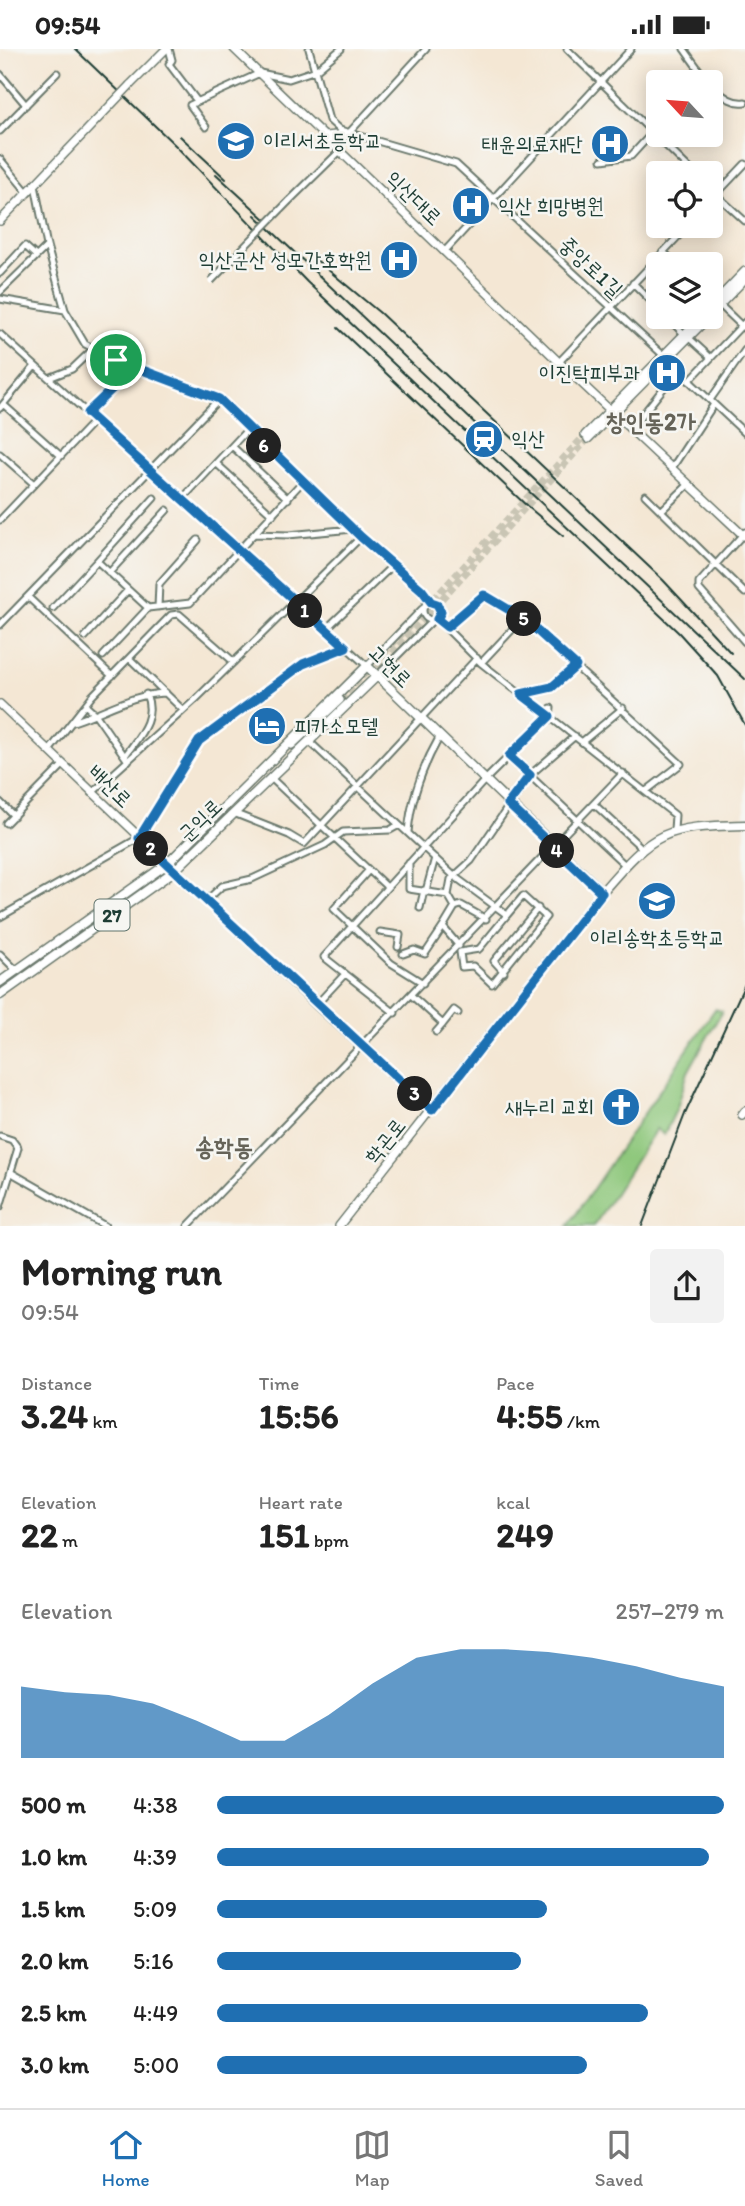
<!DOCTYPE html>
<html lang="en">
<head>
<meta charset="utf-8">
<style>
	body { margin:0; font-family:Itim,"Poor Story",sans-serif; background:#f2f2f2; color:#222; height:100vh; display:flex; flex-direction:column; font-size:26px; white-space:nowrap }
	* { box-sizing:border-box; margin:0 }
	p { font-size:23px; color:#767676 }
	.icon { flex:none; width:38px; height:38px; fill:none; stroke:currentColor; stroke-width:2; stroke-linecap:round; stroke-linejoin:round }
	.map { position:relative; height:1177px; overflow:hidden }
	.drawer { display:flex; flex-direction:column; background:#fff; flex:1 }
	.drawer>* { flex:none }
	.needle { width:46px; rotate:296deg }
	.controls { position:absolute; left:646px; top:21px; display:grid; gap:14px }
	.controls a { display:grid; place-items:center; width:77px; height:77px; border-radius:7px; background:#fff; box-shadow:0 4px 18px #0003; font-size:35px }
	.pin { position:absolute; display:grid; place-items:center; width:60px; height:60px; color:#fff; margin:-30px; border:4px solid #fff; border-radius:50%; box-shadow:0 2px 7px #0007 }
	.km { position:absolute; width:35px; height:35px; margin:-18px; border-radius:50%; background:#222; color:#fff; font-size:19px; line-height:35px; text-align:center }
	.round { display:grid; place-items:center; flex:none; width:74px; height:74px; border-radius:7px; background:#f2f2f2 }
	.overview { display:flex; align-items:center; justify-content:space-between; height:119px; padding:0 21px }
	h1 { font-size:38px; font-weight:700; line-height:52px }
	.stats { display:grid; grid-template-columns:repeat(3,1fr); gap:10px; height:119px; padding:7px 21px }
	.stats div { display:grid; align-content:center }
	.stats b { font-size:35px; font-weight:700 }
	.stats small { font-size:19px; font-weight:400 }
	.stats p { font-size:19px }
	.chart { height:196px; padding:14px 21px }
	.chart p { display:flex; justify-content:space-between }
	.chart svg { width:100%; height:126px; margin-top:7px; fill:#1f6fb2; opacity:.7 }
	ul { padding:0 21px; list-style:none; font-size:23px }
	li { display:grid; grid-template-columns:112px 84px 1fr; align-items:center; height:52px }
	li i { height:18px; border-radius:9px; background:#1f6fb2 }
	.status { display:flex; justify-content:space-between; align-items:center; height:49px; padding:0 35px; background:#fff; direction:ltr }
	.status svg { height:19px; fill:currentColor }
	.tabs { display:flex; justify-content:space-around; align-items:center; height:98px; border-top:2px solid #e0e0e0; background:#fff; font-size:19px; color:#767676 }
	.tabs a { display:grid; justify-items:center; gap:4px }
	.tabs .current { color:#1f6fb2 }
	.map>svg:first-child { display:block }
	.green { fill:#8ec77b; stroke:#568258; stroke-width:2 }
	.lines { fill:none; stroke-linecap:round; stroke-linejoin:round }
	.secondary-tunnel { stroke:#c9c5b4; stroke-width:7; stroke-dasharray:7 3.5; stroke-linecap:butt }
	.street-casing { stroke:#6a786c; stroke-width:9 }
	.secondary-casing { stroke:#6a786c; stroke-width:10 }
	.primary-casing { stroke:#6a786c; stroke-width:11 }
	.street { stroke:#fff; stroke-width:5 }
	.secondary { stroke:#fff; stroke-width:7 }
	.primary { stroke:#fff; stroke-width:8 }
	.rail { stroke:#1f3d34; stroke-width:2 }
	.street-bridge-casing { stroke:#6a786c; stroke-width:9; stroke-linecap:butt }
	.secondary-bridge-casing { stroke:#6a786c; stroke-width:10; stroke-linecap:butt }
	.street-bridge { stroke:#fff; stroke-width:5 }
	.secondary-bridge { stroke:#fff; stroke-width:7 }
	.route-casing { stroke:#fff; stroke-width:14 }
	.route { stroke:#1f6fb2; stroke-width:9 }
	.labels { text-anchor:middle; stroke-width:5; stroke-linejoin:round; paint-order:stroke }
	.shield { fill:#f6f6f2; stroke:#60746d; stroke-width:2 }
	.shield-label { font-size:19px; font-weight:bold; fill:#1f3d34 }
	.poi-label { font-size:21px; fill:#1f3d34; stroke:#f6f6f2; text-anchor:start }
	.street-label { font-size:21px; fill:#1f3d34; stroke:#f6f6f2 }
	.quarter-label { font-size:24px; font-weight:bold; fill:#656358; stroke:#f6f6f2 }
</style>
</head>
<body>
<div class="status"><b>09:54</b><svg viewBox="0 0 49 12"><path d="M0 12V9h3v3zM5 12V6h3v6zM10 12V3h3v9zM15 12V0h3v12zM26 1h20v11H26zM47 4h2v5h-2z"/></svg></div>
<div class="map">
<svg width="745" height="1177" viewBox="0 0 745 1177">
	<rect width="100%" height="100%" fill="#f6f6f2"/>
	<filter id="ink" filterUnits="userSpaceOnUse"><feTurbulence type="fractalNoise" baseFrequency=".0143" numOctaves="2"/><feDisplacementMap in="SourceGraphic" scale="14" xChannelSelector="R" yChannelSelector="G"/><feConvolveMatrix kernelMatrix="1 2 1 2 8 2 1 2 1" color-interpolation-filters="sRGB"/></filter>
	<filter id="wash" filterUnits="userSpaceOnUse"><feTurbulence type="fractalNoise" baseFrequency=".00686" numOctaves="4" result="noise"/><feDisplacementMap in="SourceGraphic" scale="28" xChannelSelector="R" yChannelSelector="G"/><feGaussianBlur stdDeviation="1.57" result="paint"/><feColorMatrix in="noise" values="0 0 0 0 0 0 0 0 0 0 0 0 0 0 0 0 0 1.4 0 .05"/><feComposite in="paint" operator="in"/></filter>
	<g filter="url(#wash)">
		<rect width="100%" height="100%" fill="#f4e7d4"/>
		<path class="green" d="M 715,960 L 722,962 L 688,1023 L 677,1059 L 664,1086 L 656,1080 L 594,1177 L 568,1177 Z"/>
	</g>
	<g filter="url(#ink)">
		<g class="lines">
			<path class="secondary-tunnel" d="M 419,566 L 585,386
				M 371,627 L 588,390
				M 340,651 L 411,575"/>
			<defs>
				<path id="street" d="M 169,0 L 172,11 L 169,15 L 197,52
					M 309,0 L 329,71 L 340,81 L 456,115 L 664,307
					M 567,0 L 694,124
					M 684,0 C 697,17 720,57 745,53
					M 0,25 L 26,56
					M 206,78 L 190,56 L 260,24 L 289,30 L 316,21 L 341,0
					M 0,82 L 57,24
					M 336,98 L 426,0
					M 0,110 L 28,144
					M 602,111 L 631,107 L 652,84
					M 35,136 L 47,197 L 65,261 L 85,295 L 116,311 L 219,350 L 361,488 L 422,541 L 431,553
					M 710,140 L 745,172
					M 289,152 L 340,102
					M 710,152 L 745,115
					M 444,203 L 631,0
					M 663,203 L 677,215
					M 0,224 L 25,197 L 36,207
					M 633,234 L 658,259
					M 0,243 L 47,197
					M 0,250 L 65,261
					M 720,256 L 745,280
					M 667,268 L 684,285
					M 0,285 L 367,617 L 422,560
					M 688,288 L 711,309
					M 667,311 L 745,384
					M 559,313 L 688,177
					M 49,329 L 72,320 L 93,300
					M 689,332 L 745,273
					M 710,351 L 745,301
					M 4,356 L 61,407
					M 0,359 L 35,317
					M 87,364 L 114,338 L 110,331 L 116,311
					M 631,380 L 678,321
					M 232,397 L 288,450
					M 0,405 L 34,435
					M 217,415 L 273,466
					M 672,419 L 714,355
					M 645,446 L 745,544
					M 183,449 L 247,381
					M 661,462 L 689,435
					M 0,471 L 95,371
					M 745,483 L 699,534 L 699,540 L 745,593
					M 254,485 L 288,486 L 353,480
					M 97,512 L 154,449
					M 109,524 L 167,461
					M 28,548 L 112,627
					M423 562a9 9 0 1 1 18 0a9 9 0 1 1-18 0Z
					M 158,558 L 159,535 L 198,491
					M 53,559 L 97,512 L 148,559
					M 437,570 L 481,614 L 675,766 L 674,781
					M 0,576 L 219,350
					M 447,577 L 484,546 L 523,569 L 681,715 L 646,742
					M 326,580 L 393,516
					M 85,588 L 128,541
					M 103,607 L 148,559 L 190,554 L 303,432
					M 129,609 L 183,661
					M 481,614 L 523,569
					M 377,627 L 433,571
					M 521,645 L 552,638 L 576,617
					M 85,656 L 96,666 L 128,712
					M 73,673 C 105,663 131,645 166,644
					M 583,692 L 623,659
					M 310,693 L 454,827 L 507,866 L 479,900 L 460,903 L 462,918 L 473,917 L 492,935 L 546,868 L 523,847 L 507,866
					M 49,702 L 92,647 L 171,566 L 179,565 L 234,613
					M 125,707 C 138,688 157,670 146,645
					M 509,707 L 625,816
					M 272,730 L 387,838
					M 92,744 L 195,651 L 361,488
					M 0,753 L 14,767
					M 595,756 L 643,800
					M 236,765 L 289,786 L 304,795 L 477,609
					M 6,774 L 63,716
					M 408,783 C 411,749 422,719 439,689
					M 409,814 L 409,840 L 448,846
					M 369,821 L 334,860 L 391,914 L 423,934
					M 426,842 L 435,809
					M 448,846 L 451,830 L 471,812 L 530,726 L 575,687
					M 448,846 L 455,858 L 443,878 L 459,897
					M 206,852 L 222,837 L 252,830 L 325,796 L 343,783 L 390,781 L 399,776
					M 455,858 L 461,856 L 486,870
					M 420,859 L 424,841
					M 0,868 L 139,789 L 199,692 L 303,615 L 346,599
					M 380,883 L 400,886 L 398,898
					M 0,905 L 17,922
					M 403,905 L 414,901 L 425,905 L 443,878
					M 504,923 L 494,912 L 538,859
					M 412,947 L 443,975 L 436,983
					M 316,956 L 344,926
					M 395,964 L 324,908 L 484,732 L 550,667 L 551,659
					M 443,975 L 454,961 L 458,964
					M 0,1087 L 12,1091 L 18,1099 L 0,1158
					M 12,1124 L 105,1177
					M 188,1177 L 623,724"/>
				<path id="secondary" d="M 234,0 L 561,315 L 745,488
					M 130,36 L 166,0
					M 325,87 L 347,85
					M 0,172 L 68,101
					M 710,258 L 745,222
					M 710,266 L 745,230
					M 585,386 L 701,268
					M 588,390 L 709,268
					M 0,655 L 316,956 L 432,1061
					M 292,696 L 340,651
					M 742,1066 L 745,1062
					M 339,1177 L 602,843"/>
				<path id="primary" d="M 0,933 L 167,815 L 367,617 L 602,843 C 655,781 664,778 745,776
					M 0,946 L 174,822 L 377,627"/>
			</defs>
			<use href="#street" class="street-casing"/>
			<use href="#secondary" class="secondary-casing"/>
			<use href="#primary" class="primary-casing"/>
			<use href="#street" class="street"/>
			<use href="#secondary" class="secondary"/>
			<use href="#primary" class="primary"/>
			<path class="rail" d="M 75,0 L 176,97 L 307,233 L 679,584 L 718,627 L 745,676
				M 180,87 L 226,130
				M 216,125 L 265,170
				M 255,166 L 745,630
				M 309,205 L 380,264 L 663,531 L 731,604
				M 338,279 L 527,457 L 563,487
				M 642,1177 L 685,1065 L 745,935"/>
			<defs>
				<path id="street-bridge" d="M 211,232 L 289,152"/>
				<path id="secondary-bridge" d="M 68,101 L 130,36"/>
			</defs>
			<use href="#street-bridge" class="street-bridge-casing"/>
			<use href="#secondary-bridge" class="secondary-bridge-casing"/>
			<use href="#street-bridge" class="street-bridge"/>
			<use href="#secondary-bridge" class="secondary-bridge"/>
		</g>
	</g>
	<g class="lines" filter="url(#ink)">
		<defs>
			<path id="route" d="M 116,311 L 219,350 L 361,488 L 422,541 L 431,553 L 437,555 L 441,563 L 437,570 L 447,578 L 484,546 L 523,569 L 576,617 L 552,638 L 521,645 L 550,667 L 509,707 L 530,726 L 508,755 L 602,844 L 432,1061 L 139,789 L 199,692 L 303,615 L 346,598 L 87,364 L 114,338 L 110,331 Z"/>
		</defs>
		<use href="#route" class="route-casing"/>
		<use href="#route" class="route"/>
	</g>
	<defs>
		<symbol id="school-disc" viewBox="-11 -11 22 22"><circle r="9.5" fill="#1f6fb2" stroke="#f6f6f2"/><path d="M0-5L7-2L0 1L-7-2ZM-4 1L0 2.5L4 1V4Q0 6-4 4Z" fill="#fff"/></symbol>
		<symbol id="hospital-disc" viewBox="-11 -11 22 22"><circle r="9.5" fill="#1f6fb2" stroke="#f6f6f2"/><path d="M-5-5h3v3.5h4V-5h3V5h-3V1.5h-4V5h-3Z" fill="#fff"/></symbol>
		<symbol id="station-disc" viewBox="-11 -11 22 22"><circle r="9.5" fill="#1f6fb2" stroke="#f6f6f2"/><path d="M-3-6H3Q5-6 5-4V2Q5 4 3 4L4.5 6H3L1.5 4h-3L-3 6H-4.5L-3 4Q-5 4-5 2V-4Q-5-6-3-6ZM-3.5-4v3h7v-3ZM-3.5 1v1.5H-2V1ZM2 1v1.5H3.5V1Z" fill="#fff"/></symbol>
		<symbol id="hotel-disc" viewBox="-11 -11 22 22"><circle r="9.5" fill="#1f6fb2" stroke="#f6f6f2"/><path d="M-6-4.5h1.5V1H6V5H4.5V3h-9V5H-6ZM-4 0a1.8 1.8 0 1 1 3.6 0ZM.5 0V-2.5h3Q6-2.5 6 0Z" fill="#fff"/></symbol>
		<symbol id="church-disc" viewBox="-11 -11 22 22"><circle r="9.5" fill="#1f6fb2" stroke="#f6f6f2"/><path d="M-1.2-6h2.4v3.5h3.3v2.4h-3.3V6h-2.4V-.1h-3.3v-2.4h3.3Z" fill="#fff"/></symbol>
	</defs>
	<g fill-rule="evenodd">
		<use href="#school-disc" x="214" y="70" width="44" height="44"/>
		<use href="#hospital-disc" x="588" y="73" width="44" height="44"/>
		<use href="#hospital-disc" x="449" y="135" width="44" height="44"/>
		<use href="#hospital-disc" x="377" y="189" width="44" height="44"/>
		<use href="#hospital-disc" x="645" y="302" width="44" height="44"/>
		<use href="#station-disc" x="462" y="368" width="44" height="44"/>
		<use href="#hotel-disc" x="245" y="655" width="44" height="44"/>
		<use href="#school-disc" x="635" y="830" width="44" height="44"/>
		<use href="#church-disc" x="599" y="1036" width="44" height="44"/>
	</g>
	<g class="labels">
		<rect class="shield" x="94.5" y="850.5" width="35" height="31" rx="5"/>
		<g class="shield-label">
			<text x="112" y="873">27</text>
		</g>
		<g class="poi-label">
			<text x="263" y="99">이리서초등학교</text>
			<text x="583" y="102" text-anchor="end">태윤의료재단</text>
			<text x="498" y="164">익산 희망병원</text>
			<text x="372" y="218" text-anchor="end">익산군산 성모간호학원</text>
			<text x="640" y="331" text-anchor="end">이진탁피부과</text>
			<text x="511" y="397">익산</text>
			<text x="294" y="684">피카소모텔</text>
			<text x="657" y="896" text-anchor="middle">이리송학초등학교</text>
			<text x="594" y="1065" text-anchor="end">새누리 교회</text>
		</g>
		<g class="street-label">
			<text transform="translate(414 149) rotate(44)" y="7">익산대로</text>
			<text transform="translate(591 218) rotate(43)" y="7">중앙로1길</text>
			<text transform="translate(390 617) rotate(44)" y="7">고현로</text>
			<text transform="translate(110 737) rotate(44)" y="7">배산로</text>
			<text transform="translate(200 771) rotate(-44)" y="7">군익로</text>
			<text transform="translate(385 1092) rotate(-51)" y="7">학곤로</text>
		</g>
		<g class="quarter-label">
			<text x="651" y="381">창인동2가</text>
			<text x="224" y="1106">송학동</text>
		</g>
	</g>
</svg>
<div class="controls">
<a><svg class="needle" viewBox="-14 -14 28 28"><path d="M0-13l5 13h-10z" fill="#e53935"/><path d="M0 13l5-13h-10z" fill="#767676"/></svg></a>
<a><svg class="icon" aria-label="locate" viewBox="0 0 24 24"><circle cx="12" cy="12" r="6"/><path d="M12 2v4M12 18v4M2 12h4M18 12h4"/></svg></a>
<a><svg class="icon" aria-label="layers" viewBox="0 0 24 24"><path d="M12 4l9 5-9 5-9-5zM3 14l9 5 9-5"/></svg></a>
</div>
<div class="pin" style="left:116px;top:311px;background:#1e9e55"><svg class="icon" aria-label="arrive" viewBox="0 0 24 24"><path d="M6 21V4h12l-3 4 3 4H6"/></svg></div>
<b class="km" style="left:305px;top:562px">1</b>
<b class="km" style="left:151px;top:800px">2</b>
<b class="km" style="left:415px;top:1045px">3</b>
<b class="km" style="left:557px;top:802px">4</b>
<b class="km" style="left:524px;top:570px">5</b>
<b class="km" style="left:264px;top:397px">6</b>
</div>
<section class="drawer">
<div class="overview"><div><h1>Morning run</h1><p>09:54</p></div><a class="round"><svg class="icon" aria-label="share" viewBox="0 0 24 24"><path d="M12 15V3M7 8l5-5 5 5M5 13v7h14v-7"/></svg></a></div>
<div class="stats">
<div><p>Distance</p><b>3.24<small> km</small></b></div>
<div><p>Time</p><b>15:56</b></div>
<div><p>Pace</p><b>4:55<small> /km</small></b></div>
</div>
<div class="stats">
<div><p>Elevation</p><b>22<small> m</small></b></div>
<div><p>Heart rate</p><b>151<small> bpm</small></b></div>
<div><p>kcal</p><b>249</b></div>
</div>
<div class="chart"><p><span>Elevation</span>257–279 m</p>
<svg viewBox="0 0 160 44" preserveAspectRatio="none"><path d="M0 44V19L10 21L20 22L30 25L40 31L50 38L60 38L70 29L80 18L90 9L100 6L110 6L120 7L130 9L140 12L150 16L160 19V44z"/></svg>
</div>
<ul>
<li><b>500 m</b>4:38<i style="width:100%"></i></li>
<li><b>1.0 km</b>4:39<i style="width:97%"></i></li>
<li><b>1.5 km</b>5:09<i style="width:65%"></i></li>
<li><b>2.0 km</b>5:16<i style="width:60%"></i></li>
<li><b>2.5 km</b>4:49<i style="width:85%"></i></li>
<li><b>3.0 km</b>5:00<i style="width:73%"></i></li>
</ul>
</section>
<nav class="tabs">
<a class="current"><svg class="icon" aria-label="home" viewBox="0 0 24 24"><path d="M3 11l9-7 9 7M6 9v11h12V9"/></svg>Home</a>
<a><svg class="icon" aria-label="map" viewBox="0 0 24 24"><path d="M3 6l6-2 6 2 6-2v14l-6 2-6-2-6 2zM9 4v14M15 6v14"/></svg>Map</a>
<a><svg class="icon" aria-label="saved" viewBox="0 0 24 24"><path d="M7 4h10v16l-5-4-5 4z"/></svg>Saved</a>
</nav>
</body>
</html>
